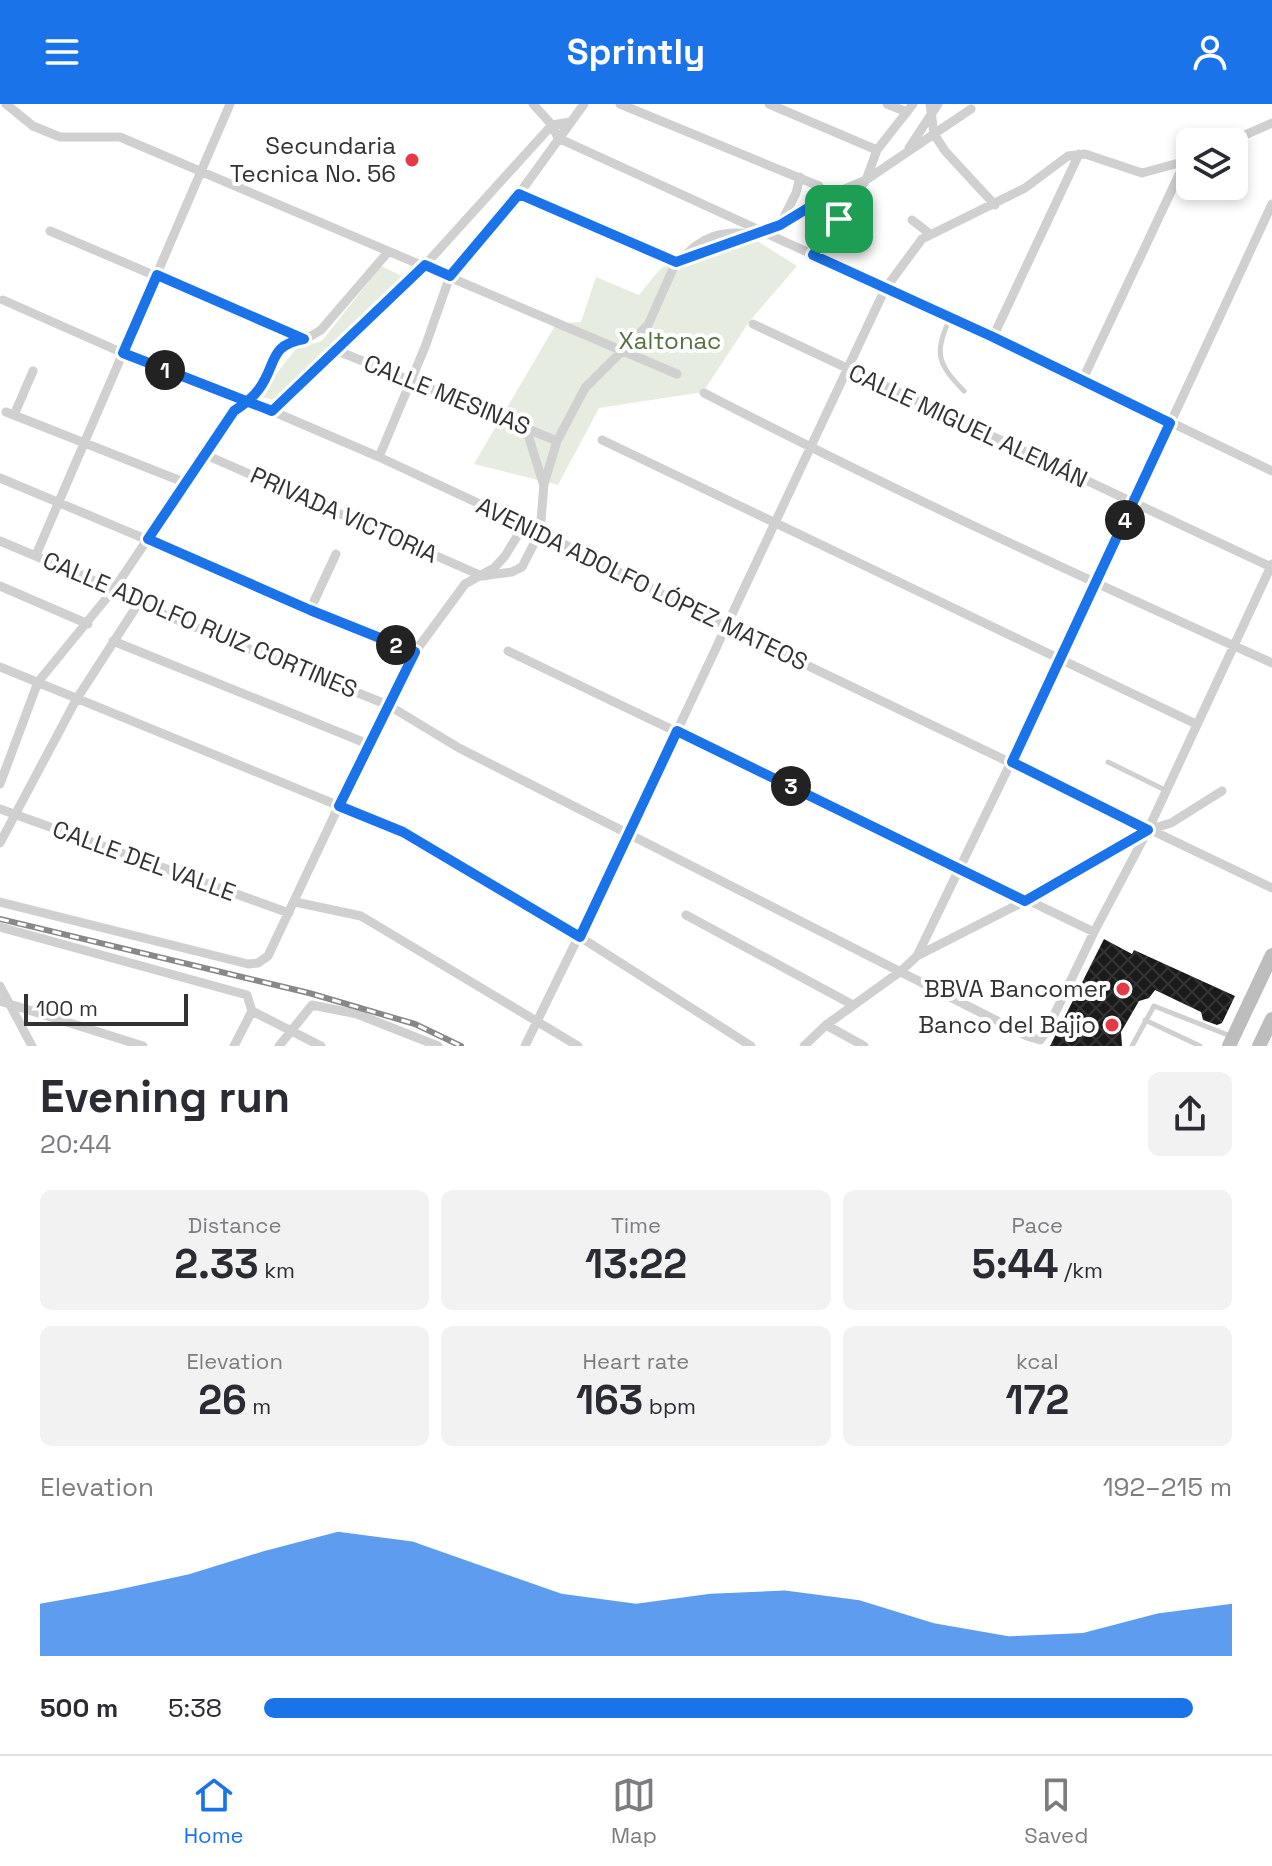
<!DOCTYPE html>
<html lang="en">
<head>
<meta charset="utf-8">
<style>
	body { margin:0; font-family:"Space Grotesk",sans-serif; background:#f2f2f3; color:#2b2b33; height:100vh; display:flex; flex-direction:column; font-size:30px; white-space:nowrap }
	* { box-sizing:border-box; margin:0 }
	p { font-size:26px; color:#7c7c81 }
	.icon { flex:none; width:44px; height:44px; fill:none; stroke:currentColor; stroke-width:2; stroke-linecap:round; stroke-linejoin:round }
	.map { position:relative; height:942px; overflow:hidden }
	.sheet { display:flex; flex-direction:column; background:#fff; flex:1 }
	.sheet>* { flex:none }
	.buttons { position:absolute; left:1176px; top:24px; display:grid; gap:16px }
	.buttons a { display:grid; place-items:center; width:72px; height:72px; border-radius:12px; background:#fff; box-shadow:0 4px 12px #0003; font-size:40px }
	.scale { position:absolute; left:24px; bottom:20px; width:164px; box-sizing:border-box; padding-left:8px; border:4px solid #333; border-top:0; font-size:22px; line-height:28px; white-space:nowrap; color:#333; -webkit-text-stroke:6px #fff; paint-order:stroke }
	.pin { position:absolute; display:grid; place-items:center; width:68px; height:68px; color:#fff; margin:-34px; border-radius:16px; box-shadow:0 4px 12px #0006 }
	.km { position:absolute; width:40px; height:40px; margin:-20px; border-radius:50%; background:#222; color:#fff; font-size:22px; line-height:40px; text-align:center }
	.round { display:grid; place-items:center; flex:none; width:84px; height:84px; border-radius:12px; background:#f2f2f3 }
	.headline { display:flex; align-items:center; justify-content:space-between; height:136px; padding:0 40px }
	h1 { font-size:44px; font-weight:700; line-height:60px }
	.figures { display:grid; grid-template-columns:repeat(3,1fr); gap:12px; height:136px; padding:8px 40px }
	.figures div { display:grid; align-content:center; border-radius:12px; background:#f2f2f3; text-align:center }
	.figures b { font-size:40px; font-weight:700 }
	.figures small { font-size:22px; font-weight:400 }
	.figures p { font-size:22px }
	.chart { height:224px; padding:16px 40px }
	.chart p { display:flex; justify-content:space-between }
	.chart svg { width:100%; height:144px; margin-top:8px; fill:#1a73e8; opacity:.7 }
	ul { padding:0 40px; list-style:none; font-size:26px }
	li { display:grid; grid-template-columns:128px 96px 1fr; align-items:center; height:60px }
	li i { height:20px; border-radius:10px; background:#1a73e8 }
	header { display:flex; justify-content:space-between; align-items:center; height:104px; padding:0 40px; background:#1a73e8; color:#fff; font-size:36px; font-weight:700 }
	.tab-bar { display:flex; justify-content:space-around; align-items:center; height:112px; border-top:2px solid #e1e1e2; background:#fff; font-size:22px; color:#7c7c81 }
	.tab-bar a { display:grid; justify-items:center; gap:4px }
	.tab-bar .active { color:#1a73e8 }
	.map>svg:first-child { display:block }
	.green { fill:#e6ecdf }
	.building { fill:url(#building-cross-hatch) }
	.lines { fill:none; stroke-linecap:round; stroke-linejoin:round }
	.lane { stroke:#d0d0d0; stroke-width:5 }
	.street { stroke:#d0d0d0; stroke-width:9 }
	.secondary { stroke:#bdbdbd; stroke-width:14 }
	.rail-casing { stroke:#888; stroke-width:6 }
	.rail { stroke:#fff; stroke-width:3; stroke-dasharray:9; stroke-linecap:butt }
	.route-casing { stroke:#fff; stroke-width:16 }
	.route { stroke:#1a73e8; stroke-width:10 }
	.poi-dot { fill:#e63946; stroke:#fff; stroke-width:3 }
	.labels { text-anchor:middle; stroke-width:8; stroke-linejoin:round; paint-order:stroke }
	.poi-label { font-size:24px; fill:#333; stroke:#fff; text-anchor:end }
	.park-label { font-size:24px; fill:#56703f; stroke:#fff }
	.street-label { font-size:24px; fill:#333; stroke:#fff }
</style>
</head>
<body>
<header><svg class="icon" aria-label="menu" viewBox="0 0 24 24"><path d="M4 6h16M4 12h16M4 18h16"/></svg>Sprintly<svg class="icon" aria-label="person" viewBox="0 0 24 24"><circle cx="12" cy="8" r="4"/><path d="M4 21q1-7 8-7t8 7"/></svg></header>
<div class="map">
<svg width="1272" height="942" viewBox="0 0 1272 942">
	<defs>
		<pattern id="building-cross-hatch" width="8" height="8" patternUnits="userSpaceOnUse" patternTransform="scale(2)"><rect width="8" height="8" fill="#1a1a1a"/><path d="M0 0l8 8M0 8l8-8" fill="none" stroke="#333"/></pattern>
	</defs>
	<rect width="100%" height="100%" fill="#fff"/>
	<path class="green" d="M 710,136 L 759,138 L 797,162 L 749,218 L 703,288 L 599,304 L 558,381 L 474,360 L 556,220 L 581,218 L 596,173 L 639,191 L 660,165 Z
		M 381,162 L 404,173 L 273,296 L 258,292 L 297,244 L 322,237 Z"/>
	<path class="building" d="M 1104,835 L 1132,850 L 1134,846 L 1235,892 L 1222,919 L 1217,921 L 1203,916 L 1201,908 L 1155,886 L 1149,894 L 1139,897 L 1121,928 L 1122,942 L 1050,942 Z"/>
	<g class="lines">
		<path class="lane" d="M 950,214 C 934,250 937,259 964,287
			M 1108,658 L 1165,686
			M 1145,916 L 1200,942
			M 1132,942 L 1154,902 L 1233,933"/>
		<path class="street" d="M 6,0 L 33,22 L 60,33 L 120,33 L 677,270
			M 533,0 L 552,21 L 558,34 L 993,233 L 1272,367
			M 620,0 L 819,82 L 839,115
			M 769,0 L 877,46
			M 887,0 L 907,8
			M 930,0 L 934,30 L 945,47 L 995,101
			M 1229,38 L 1272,19
			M 909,44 L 938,0
			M 519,90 L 676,158
			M 912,116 L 930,130
			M 780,121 L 796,89 L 800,73
			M 50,127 L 304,235
			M 813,151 L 866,76 L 877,46 L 913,0
			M 682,155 C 701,133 722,126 750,130
			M 3,196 L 123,249 L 272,307 L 379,353 L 540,428 L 725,522 L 1272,784
			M 753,220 L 1271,463
			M 993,233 L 1079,50
			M 338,247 L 557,337
			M 1082,277 L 1185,58
			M 704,289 C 890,385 1081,473 1272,559
			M 272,307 L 425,161 L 552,21 L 570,18
			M 6,308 L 186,379
			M 14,311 L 33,267
			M 525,321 L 543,379
			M 602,336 L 1196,620
			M 206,351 L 482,472 L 512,468 L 522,463 L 540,428 L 544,380 L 557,337 L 585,284 L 648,221 L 676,158 L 780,121 L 826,93 L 866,76 L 971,5
			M 379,353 L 425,243 L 450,172 L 519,90 L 584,0
			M 0,374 L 415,548
			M 0,437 L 114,485 L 138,500 L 388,601 L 459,644 L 1027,932 L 1040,936 L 1046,928 L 1094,828 L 1148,726 L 1272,460
			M 36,451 L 230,0
			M 0,482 L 88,520
			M 310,506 L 336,450
			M 113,537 L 368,640
			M 508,547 L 1094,828
			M 0,563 L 403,728 L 580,833 L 751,942
			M 0,680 L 38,578 L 114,485 L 234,307 L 260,285 L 281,243 L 291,237 L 311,232 L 321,226 L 388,148
			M 0,705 L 289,809
			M 0,739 L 76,596 L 138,500
			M 0,798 L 248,860 L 258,859 L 268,852 L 368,640 L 415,548 L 465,480 L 494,464 L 505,452 L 524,421
			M 295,798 L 361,812 L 578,942
			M 686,811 L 853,901
			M 0,823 L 247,891 L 252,907 L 234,942
			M 917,852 L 1061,555 L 1272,100
			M 0,882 L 32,942
			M 0,897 L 143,942
			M 252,907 L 321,942
			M 826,921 L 864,942
			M 279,942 L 312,901 L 357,910 L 438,942
			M 525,942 L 629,729 L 885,185 L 922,135 L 1025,84 L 1068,52 L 1085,50 L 1142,69 L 1190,56
			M 804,942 L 826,921 L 901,867 L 917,852 L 1025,797 L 1148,726 L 1171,719 L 1222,687"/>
		<path class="secondary" d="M 1229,942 L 1272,851
			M 1259,942 L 1272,915"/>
		<defs>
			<path id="rail" d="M 0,815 L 309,889 L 415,920 L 461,942"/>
		</defs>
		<use href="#rail" class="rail-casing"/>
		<use href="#rail" class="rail"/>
	</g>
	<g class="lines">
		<defs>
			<path id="route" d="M 839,115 L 826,93 L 780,121 L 676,158 L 519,90 L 450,172 L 425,161 L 272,307 L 123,249 L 157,171 L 304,235 C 268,241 277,261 259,285 C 253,294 243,301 234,307 L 148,435 L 310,506 L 415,548 L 339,702 L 403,728 L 580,833 L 677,627 L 1025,797 L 1148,726 L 1012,658 L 1170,319 L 993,233 L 813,151 L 839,115"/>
		</defs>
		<use href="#route" class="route-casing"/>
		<use href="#route" class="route"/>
	</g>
	<g class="poi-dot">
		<circle cx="412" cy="56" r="8"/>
		<circle cx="1123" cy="885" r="8"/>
		<circle cx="1112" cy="921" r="8"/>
	</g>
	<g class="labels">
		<g class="poi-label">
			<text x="396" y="50">Secundaria<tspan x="396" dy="28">Tecnica No. 56</tspan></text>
			<text x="1107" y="893">BBVA Bancomer</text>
			<text x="1096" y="929">Banco del Bajio</text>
		</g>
		<g class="park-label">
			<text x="670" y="245">Xaltonac</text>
		</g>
		<g class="street-label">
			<text transform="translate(447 291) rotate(22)" y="8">CALLE MESINAS</text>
			<text transform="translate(968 322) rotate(25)" y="8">CALLE MIGUEL ALEMÁN</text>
			<text transform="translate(344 411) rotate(24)" y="8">PRIVADA VICTORIA</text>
			<text transform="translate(642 480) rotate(26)" y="8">AVENIDA ADOLFO LÓPEZ MATEOS</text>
			<text transform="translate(200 521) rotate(23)" y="8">CALLE ADOLFO RUIZ CORTINES</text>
			<text transform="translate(144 757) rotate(20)" y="8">CALLE DEL VALLE</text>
		</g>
	</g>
</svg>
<div class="buttons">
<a><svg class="icon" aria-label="layers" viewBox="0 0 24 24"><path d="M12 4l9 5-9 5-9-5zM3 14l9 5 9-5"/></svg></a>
</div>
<div class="scale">100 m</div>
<div class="pin" style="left:839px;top:115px;background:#1e9e55"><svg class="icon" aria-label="arrive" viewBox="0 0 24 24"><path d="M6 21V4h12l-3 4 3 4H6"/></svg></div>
<b class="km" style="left:165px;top:266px">1</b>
<b class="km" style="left:396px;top:541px">2</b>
<b class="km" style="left:791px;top:682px">3</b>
<b class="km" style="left:1125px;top:416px">4</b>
</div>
<section class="sheet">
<div class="headline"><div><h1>Evening run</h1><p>20:44</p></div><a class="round"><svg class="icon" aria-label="share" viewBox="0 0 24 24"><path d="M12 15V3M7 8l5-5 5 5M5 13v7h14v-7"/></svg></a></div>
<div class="figures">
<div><p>Distance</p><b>2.33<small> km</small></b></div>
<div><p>Time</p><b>13:22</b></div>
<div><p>Pace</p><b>5:44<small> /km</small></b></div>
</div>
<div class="figures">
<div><p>Elevation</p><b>26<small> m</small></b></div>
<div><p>Heart rate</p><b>163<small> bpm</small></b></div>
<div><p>kcal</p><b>172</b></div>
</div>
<div class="chart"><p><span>Elevation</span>192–215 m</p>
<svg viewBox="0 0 160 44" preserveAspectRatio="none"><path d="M0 44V28L10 24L20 19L30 12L40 6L50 9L60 17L70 25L80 28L90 25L100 24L110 27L120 34L130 38L140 37L150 31L160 28V44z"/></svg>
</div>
<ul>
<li><b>500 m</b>5:38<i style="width:96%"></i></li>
</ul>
</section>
<nav class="tab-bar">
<a class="active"><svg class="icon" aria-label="home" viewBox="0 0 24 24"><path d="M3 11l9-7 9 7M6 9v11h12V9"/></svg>Home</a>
<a><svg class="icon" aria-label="map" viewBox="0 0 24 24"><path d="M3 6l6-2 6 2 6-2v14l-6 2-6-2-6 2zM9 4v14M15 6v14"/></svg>Map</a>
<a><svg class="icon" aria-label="saved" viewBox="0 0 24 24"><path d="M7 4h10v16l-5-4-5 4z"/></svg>Saved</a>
</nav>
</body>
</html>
